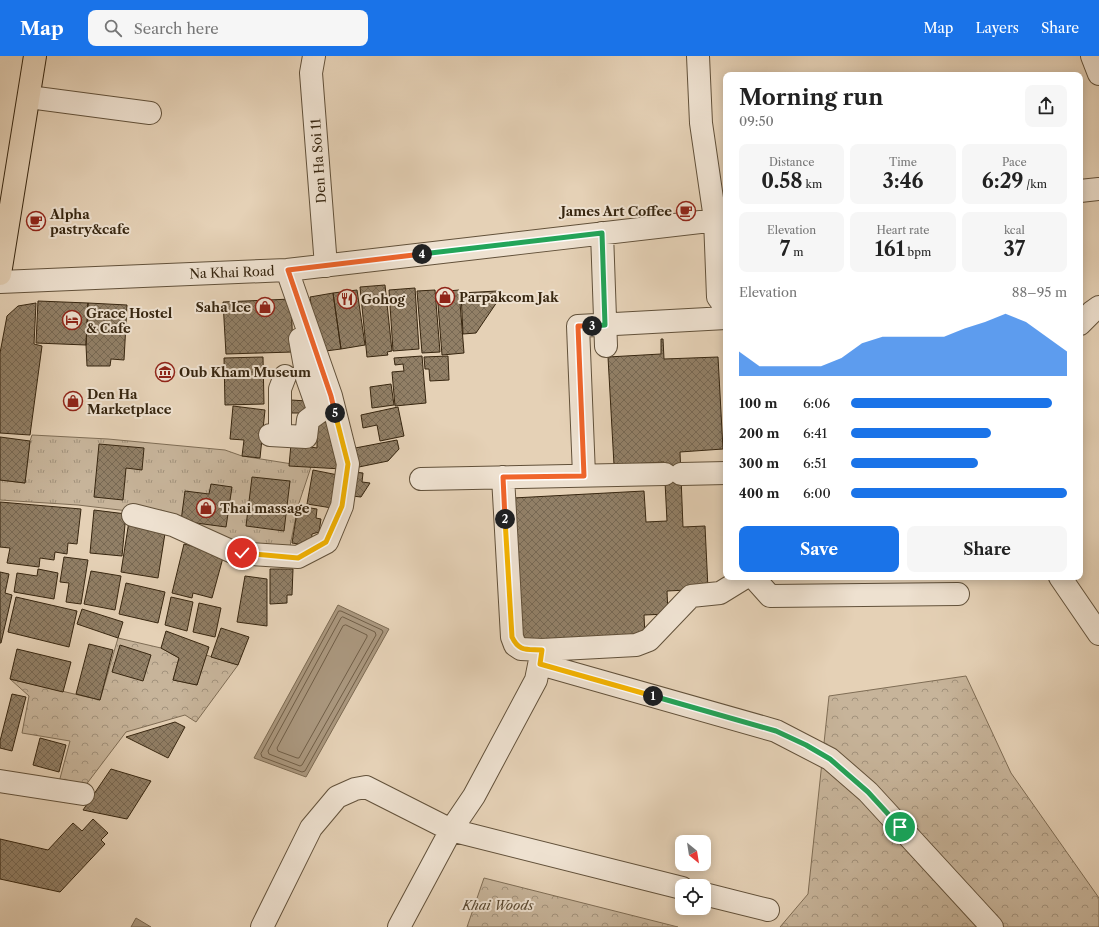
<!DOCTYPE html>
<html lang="en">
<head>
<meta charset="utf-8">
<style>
	body { margin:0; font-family:"Libre Caslon Text",serif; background:#f6f6f6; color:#222; height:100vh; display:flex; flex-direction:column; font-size:15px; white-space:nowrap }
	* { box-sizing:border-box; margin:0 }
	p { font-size:13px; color:#767676 }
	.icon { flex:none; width:22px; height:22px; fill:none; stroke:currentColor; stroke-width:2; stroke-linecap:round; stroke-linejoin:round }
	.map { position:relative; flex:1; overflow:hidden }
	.details { position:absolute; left:723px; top:16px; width:360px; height:508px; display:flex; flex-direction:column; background:#fff; border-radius:8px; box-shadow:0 2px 10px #0003 }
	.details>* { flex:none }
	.needle { width:26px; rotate:150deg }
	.fabs { position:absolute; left:675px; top:779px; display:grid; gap:8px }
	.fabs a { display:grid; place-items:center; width:36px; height:36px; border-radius:8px; background:#fff; box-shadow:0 2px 10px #0003; font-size:20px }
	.pin { position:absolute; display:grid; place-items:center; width:34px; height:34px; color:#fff; margin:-17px; border:2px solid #fff; border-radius:50%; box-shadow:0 1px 4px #0007 }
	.km { position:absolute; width:20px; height:20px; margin:-10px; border-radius:50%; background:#222; color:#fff; font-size:11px; line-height:20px; text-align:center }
	.round { display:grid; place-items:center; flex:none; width:42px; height:42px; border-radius:8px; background:#f6f6f6 }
	.summary { display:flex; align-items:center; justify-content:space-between; height:68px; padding:0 16px }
	h1 { font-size:22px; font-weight:800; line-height:30px }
	.stats { display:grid; grid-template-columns:repeat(3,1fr); gap:6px; height:68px; padding:4px 16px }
	.stats div { display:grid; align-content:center; border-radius:8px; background:#f6f6f6; text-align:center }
	.stats b { font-size:20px; font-weight:800 }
	.stats small { font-size:11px; font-weight:400 }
	.stats p { font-size:11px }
	.chart { height:112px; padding:8px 16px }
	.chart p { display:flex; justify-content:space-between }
	.chart svg { width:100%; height:72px; margin-top:4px; fill:#1a73e8; opacity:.7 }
	.action { display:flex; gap:8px; margin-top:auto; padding:8px 16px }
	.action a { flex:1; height:46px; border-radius:8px; background:#1a73e8; color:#fff; font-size:16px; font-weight:800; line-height:46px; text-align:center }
	.action a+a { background:#f6f6f6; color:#222 }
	ul { padding:0 16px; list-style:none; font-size:13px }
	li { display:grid; grid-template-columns:64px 48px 1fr; align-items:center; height:30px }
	li i { height:10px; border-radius:5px; background:#1a73e8 }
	header { display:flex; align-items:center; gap:24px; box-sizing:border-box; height:56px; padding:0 20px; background:#1a73e8; color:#fff }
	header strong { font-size:19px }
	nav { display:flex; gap:22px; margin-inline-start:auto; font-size:14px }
	.search { width:280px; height:36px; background:#f6f6f6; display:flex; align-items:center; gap:10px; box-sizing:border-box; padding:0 14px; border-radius:8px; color:#767676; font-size:15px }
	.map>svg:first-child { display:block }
	.grass { fill:url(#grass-tufts); stroke:#7f6d55 }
	.forest { fill:url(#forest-crowns); stroke:#7f6d55 }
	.water { fill:#aa977e; stroke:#7c6a52 }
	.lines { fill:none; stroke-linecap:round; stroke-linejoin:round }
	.shore { stroke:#705e47; stroke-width:1 }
	.building { fill:url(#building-cross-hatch); stroke:#372610 }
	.minor-casing { stroke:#62513a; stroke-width:24 }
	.major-casing { stroke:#372610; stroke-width:24 }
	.minor { stroke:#eee1d0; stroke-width:22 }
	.major { stroke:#e5d1b6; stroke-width:22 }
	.split-1-casing { stroke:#fff; stroke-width:8 }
	.split-2-casing { stroke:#fff; stroke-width:8 }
	.split-3-casing { stroke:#fff; stroke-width:8 }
	.split-4-casing { stroke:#fff; stroke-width:8 }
	.split-5-casing { stroke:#fff; stroke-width:8 }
	.split-6-casing { stroke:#fff; stroke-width:8 }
	.split-1 { stroke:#22a559; stroke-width:5 }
	.split-2 { stroke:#f5b400; stroke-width:5 }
	.split-3 { stroke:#f0652b; stroke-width:5 }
	.split-4 { stroke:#22a559; stroke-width:5 }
	.split-5 { stroke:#f0652b; stroke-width:5 }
	.split-6 { stroke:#f5b400; stroke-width:5 }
	.labels { text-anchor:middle; stroke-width:4; stroke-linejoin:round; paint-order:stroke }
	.street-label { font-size:13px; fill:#372610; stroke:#eee1d0 }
	.poi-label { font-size:13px; font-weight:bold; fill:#372610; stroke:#eee1d0; text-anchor:start }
	.park-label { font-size:13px; font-style:italic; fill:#5b4a32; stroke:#eee1d0 }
</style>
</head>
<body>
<header>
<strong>Map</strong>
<div class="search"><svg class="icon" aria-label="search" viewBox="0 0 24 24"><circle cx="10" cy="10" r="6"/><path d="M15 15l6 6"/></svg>Search here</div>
<nav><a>Map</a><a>Layers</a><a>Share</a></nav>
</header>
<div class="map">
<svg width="1099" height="871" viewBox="0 0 1099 871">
	<defs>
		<pattern id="grass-tufts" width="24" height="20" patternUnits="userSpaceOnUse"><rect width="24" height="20" fill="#c7b49a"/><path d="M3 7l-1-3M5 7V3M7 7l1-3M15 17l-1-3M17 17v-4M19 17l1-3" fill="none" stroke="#a2927c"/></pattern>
		<pattern id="forest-crowns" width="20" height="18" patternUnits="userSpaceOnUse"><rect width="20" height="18" fill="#c7b49a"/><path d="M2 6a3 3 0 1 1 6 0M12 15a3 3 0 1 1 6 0" fill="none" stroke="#a2927c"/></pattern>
		<pattern id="building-cross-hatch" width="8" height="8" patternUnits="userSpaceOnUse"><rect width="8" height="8" fill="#917f66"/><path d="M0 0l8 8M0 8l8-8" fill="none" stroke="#776853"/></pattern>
	</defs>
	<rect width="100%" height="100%" fill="#e5d1b6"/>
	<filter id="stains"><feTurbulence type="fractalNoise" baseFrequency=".005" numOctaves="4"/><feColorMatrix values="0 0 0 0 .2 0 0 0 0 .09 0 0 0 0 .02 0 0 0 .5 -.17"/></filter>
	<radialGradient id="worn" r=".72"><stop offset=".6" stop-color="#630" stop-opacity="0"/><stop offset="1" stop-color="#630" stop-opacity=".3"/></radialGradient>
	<path class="grass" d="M 32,379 L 108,383 L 225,394 L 242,400 L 311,411 L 298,450 L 289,495 L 230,488 L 128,455 L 78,449 L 0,444 L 0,424 L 25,427 L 30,385 Z"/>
	<path class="forest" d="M 118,582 L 161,592 L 179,602 L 173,624 L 197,629 L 206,599 L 238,609 L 196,666 L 185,659 L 126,676 L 82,734 L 58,730 L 70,685 L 22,677 L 29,640 L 10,623 L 100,644 Z
		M 966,620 L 1011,717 L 1099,842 L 1099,871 L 780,871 L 808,838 L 829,640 Z
		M 484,822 L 678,871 L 467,871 Z"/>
	<path class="water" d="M 338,549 L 389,573 L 306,721 L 254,702 Z
		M 136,862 L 151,871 L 131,871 Z"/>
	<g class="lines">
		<path class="shore" d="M 339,555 L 341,555 L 382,574 L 383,576 L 305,715 L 302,716 L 262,701 L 261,698 Z
			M 343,561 L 375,576 L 376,579 L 302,709 L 300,710 L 269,698 L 268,695 L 341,562 Z
			M 346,569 L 367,579 L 367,581 L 299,702 L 297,702 L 278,695 L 277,692 L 343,570 Z"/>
	</g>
	<path class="building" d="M 385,229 L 392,295 L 387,296 L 388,299 L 367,301 L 360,231 Z
		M 415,232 L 419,293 L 393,295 L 389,234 Z
		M 357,234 L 365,289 L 341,293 L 333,237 Z
		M 435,234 L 440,296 L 422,297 L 417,235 Z
		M 459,234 L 464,297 L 442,299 L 437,236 Z
		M 497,235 L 497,246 L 476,277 L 463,278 L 461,237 Z
		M 333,237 L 341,293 L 318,296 L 310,241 Z
		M 291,243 L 293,296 L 226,298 L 223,246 Z
		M 38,245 L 88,247 L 86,289 L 36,287 Z
		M 36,247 L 34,288 L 42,290 L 30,379 L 0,377 L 0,297 L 7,260 L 18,250 Z
		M 88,247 L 127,249 L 124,304 L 111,303 L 110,310 L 87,310 L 86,289 Z
		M 661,283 L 663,283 L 664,303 L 718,301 L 723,393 L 680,396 L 683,471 L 705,470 L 708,533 L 667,535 L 668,558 L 644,559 L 645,581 L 520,588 L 513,442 L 644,435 L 646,466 L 667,465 L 664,406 L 614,409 L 608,301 L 661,298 Z
		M 422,300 L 426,347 L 395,350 L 392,316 L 404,315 L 403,308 L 395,309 L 394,302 Z
		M 448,300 L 449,324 L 430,325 L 429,313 L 425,313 L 424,301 Z
		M 263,301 L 264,348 L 225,349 L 224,302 Z
		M 391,328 L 394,349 L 372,352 L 370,331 Z
		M 291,344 L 307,345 L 307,357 L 290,357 Z
		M 233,350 L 265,354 L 260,402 L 242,400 L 244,384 L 230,383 Z
		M 398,351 L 404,380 L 380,385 L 377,369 L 363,372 L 361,359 Z
		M 317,366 L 333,367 L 342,413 L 289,410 L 291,388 L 317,392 Z
		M 0,381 L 30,385 L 25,427 L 0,424 Z
		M 397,384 L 399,393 L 388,405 L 354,412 L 350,393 Z
		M 99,388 L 144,392 L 142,414 L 126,412 L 123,444 L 94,441 Z
		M 313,414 L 338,419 L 332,452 L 307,448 Z
		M 354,416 L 363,417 L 362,426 L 370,427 L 361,441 L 352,440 Z
		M 252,421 L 290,425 L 284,475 L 246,470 Z
		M 211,428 L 232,431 L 226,471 L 181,465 L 185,435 L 209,438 Z
		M 0,446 L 81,453 L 77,488 L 68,487 L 67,498 L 55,496 L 54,504 L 40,502 L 39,511 L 7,507 L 10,492 L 0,491 Z
		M 298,450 L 317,453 L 316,462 L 321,463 L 319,476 L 312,478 L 311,490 L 292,487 Z
		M 94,454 L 126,458 L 122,500 L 90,497 Z
		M 129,465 L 166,471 L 158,522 L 121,516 Z
		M 184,488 L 224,498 L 212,542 L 193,537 L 192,542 L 172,537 Z
		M 64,501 L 88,504 L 81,548 L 66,546 L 69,527 L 60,526 Z
		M 38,513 L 58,517 L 54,543 L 14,536 L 17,517 L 37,520 Z
		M 270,513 L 293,513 L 292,539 L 287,539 L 287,547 L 270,548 Z
		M 91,515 L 121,520 L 115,554 L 84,548 Z
		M 0,516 L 9,518 L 5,537 L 12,539 L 1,587 L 0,587 Z
		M 245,520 L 267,523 L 267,570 L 237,566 Z
		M 126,527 L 165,536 L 158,567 L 119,558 Z
		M 16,541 L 77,555 L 69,591 L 8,576 Z
		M 171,541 L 193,546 L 187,575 L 165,569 Z
		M 199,547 L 221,552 L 215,581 L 193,576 Z
		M 82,553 L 123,566 L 118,582 L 77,568 Z
		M 221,572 L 249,581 L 238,609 L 211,601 Z
		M 166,575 L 209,591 L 197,629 L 173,624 L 179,602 L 161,592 Z
		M 89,588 L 113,594 L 100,644 L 76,638 Z
		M 120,589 L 151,599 L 143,625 L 112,616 Z
		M 17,593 L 71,606 L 63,636 L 10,623 Z
		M 12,638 L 26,641 L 12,695 L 0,692 L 0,685 Z
		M 175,666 L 185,671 L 168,702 L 126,681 Z
		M 40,682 L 66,689 L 59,716 L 33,709 Z
		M 111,713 L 151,725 L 127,763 L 83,754 Z
		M 93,763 L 108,777 L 101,784 L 105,788 L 60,836 L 0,823 L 0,783 L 48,794 L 73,767 L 82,775 Z"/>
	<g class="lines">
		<defs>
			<path id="minor" d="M 314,0 L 311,17 L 326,210
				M 698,0 L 701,67 L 715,163 L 718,241 L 726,252
				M 1092,0 L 1099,18
				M 29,41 L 150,57
				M 1080,135 L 1099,133
				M 602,177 L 606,290
				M 0,226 L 287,214 L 726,163
				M 1080,268 L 1092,256 L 1099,251
				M 270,379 L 306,381 L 308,364 L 319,356 L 307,322 L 300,283
				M 280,379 L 280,333 L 285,320
				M 681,418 L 726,417
				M 584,419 L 578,270 L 726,262
				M 503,421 L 512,581 L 515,589 L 521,593 L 542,594 L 636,589 L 649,584 L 691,540 L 720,537 L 746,521
				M 421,423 L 665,418
				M 133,459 L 173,469 L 235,497 L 298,501 L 327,486 L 342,450 L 348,408 L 331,340 L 287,214
				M 753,521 L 770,540 L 958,538
				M 1060,521 L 1099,578
				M 540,608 L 776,675 L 830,703 L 868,736 L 992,871
				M 0,725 L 83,738
				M 704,838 L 768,854
				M 262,871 L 311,772 L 337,741 L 355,733 L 366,731 L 451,774 L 682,832
				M 399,871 L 451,774 L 474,740 L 536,624 L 542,594"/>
			<path id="major" d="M 0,218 L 35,0"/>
		</defs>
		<use href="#minor" class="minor-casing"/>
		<use href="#major" class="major-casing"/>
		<use href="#minor" class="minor"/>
		<use href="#major" class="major"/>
	</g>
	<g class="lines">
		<defs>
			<path id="split-1" d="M 653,640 L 776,675 L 806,689 L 830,703 L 868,736 L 900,771"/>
			<path id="split-2" d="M 505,463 L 512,581 C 519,596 527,593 542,594 L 540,608 L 653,640"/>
			<path id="split-3" d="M 505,463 L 503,421 L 584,420 L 578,270 L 592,270"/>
			<path id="split-4" d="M 422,198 L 602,177 L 605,269 L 592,270"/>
			<path id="split-5" d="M 335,357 L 331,340 L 288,214 L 422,198"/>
			<path id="split-6" d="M 242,497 L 298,502 L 326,486 L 342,450 L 348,408 L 335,357"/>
		</defs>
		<use href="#split-1" class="split-1-casing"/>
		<use href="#split-2" class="split-2-casing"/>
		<use href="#split-3" class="split-3-casing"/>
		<use href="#split-4" class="split-4-casing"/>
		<use href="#split-5" class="split-5-casing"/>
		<use href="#split-6" class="split-6-casing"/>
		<use href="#split-1" class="split-1"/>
		<use href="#split-2" class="split-2"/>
		<use href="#split-3" class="split-3"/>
		<use href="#split-4" class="split-4"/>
		<use href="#split-5" class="split-5"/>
		<use href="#split-6" class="split-6"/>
	</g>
	<defs>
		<symbol id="cafe-ring" viewBox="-11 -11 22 22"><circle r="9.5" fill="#eee1d0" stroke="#8f2418" stroke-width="1.5"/><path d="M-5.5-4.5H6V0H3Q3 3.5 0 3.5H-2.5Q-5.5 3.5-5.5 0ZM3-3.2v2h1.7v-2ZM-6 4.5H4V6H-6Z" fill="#8f2418"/></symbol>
		<symbol id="shop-ring" viewBox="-11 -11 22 22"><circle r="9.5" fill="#eee1d0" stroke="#8f2418" stroke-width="1.5"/><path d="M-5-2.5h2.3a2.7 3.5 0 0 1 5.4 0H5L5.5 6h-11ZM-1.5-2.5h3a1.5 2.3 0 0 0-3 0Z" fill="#8f2418"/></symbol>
		<symbol id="restaurant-ring" viewBox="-11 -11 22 22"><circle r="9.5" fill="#eee1d0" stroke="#8f2418" stroke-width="1.5"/><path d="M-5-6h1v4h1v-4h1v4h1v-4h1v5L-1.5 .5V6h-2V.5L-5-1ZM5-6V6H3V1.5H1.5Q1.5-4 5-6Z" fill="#8f2418"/></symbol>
		<symbol id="hotel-ring" viewBox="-11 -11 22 22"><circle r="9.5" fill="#eee1d0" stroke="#8f2418" stroke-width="1.5"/><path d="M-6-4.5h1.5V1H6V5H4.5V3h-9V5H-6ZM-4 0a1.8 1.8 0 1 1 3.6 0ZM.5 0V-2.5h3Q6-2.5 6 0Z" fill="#8f2418"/></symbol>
		<symbol id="museum-ring" viewBox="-11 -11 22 22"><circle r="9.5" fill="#eee1d0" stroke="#8f2418" stroke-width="1.5"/><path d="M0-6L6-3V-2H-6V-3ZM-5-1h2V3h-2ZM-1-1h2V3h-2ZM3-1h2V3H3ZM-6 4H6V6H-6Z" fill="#8f2418"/></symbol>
	</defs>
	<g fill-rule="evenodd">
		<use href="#cafe-ring" x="675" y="144" width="22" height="22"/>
		<use href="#cafe-ring" x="25" y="154" width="22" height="22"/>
		<use href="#shop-ring" x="434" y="230" width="22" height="22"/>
		<use href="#restaurant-ring" x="336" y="232" width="22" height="22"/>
		<use href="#shop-ring" x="254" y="240" width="22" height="22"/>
		<use href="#hotel-ring" x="61" y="253" width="22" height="22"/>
		<use href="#museum-ring" x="154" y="305" width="22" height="22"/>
		<use href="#shop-ring" x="62" y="334" width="22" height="22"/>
		<use href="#shop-ring" x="195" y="441" width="22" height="22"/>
	</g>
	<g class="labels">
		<g class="street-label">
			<text transform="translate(318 105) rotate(-94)" y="5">Den Ha Soi 11</text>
			<text transform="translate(232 216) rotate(-2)" y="5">Na Khai Road</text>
		</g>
		<g class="poi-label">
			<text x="672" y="160" text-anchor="end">James Art Coffee</text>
			<text x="50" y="163">Alpha<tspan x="50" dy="15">pastry&amp;cafe</tspan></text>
			<text x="459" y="246">Parpakcom Jak</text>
			<text x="361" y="248">Gohog</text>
			<text x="251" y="256" text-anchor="end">Saha Ice</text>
			<text x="86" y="262">Grace Hostel<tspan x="86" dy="15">&amp; Cafe</tspan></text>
			<text x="179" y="321">Oub Kham Museum</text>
			<text x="87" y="343">Den Ha<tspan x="87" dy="15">Marketplace</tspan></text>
			<text x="220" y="457">Thai massage</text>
		</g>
		<g class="park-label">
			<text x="498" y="854">Khai Woods</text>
		</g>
	</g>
	<rect width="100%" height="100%" filter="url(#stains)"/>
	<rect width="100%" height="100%" fill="url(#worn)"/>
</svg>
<div class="fabs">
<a><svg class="needle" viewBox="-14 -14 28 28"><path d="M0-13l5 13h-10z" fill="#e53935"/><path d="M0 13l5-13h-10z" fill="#767676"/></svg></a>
<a><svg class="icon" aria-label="locate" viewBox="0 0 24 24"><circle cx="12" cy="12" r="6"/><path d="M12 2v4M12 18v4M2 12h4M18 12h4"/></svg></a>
</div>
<div class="pin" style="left:900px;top:771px;background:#1e9e55"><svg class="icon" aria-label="arrive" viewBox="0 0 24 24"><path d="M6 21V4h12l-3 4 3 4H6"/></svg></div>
<div class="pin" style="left:242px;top:497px;background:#d93025"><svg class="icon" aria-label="check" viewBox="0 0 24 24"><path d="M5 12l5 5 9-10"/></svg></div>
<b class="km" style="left:653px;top:640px">1</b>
<b class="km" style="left:505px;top:463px">2</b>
<b class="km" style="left:592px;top:270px">3</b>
<b class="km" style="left:422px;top:198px">4</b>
<b class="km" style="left:335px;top:357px">5</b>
<section class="details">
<div class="summary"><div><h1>Morning run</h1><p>09:50</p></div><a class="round"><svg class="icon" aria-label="share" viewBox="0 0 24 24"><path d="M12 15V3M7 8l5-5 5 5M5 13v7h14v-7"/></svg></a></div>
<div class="stats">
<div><p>Distance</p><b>0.58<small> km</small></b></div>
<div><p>Time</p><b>3:46</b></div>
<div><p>Pace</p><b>6:29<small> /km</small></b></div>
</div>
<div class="stats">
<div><p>Elevation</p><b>7<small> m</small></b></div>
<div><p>Heart rate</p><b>161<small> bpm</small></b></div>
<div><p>kcal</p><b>37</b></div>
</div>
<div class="chart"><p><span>Elevation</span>88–95 m</p>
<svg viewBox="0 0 160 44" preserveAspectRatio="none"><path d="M0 44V29L10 38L20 38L30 38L40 38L50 33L60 24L70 20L80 20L90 20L100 20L110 15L120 11L130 6L140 11L150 20L160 29V44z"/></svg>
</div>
<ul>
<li><b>100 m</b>6:06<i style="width:93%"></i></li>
<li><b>200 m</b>6:41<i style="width:65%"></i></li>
<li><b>300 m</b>6:51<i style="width:59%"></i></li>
<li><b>400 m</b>6:00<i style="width:100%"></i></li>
</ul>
<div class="action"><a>Save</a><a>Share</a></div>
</section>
</div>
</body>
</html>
